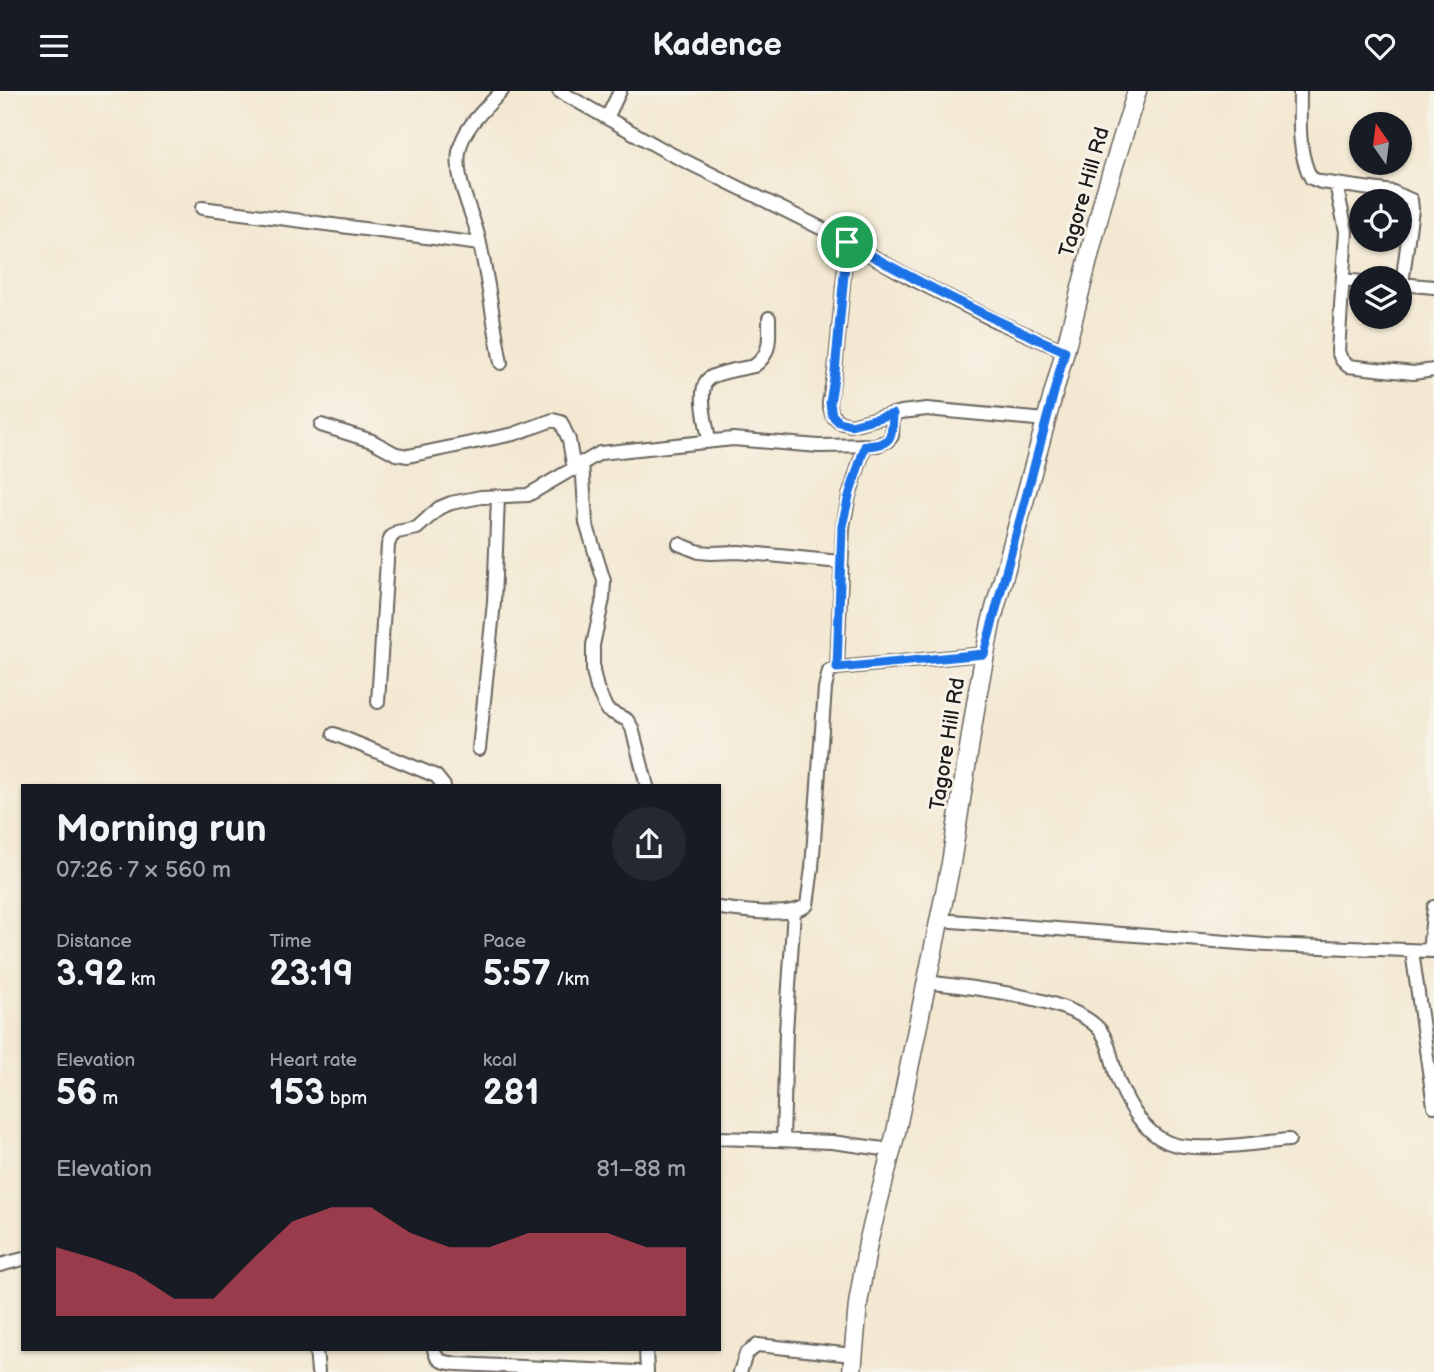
<!DOCTYPE html>
<html lang="en">
<head>
<meta charset="utf-8">
<style>
	body { margin:0; font-family:"Balsamiq Sans",sans-serif; background:#242831; color:#f1f3f6; height:100vh; display:flex; flex-direction:column; font-size:26px; white-space:nowrap }
	* { box-sizing:border-box; margin:0 }
	p { font-size:23px; color:#9ea1a6 }
	.icon { flex:none; width:38px; height:38px; fill:none; stroke:currentColor; stroke-width:2; stroke-linecap:round; stroke-linejoin:round }
	.map { position:relative; flex:1; overflow:hidden }
	.sheet { position:absolute; left:21px; top:693px; width:700px; height:567px; display:flex; flex-direction:column; background:#171b24; border-radius:0px; box-shadow:0 2px 5px #0004 }
	.sheet>* { flex:none }
	.needle { width:46px; rotate:346deg }
	.buttons { position:absolute; left:1349px; top:21px; display:grid; gap:14px }
	.buttons a { display:grid; place-items:center; width:63px; height:63px; border-radius:50%; background:#171b24; box-shadow:0 2px 5px #0004; font-size:35px }
	.pin { position:absolute; display:grid; place-items:center; width:60px; height:60px; color:#fff; margin:-30px; border:4px solid #fff; border-radius:50%; box-shadow:0 2px 7px #0007 }
	.round { display:grid; place-items:center; flex:none; width:74px; height:74px; border-radius:37px; background:#242831 }
	.headline { display:flex; align-items:center; justify-content:space-between; height:119px; padding:0 35px }
	h1 { font-size:38px; font-weight:600; line-height:52px }
	.stats { display:grid; grid-template-columns:repeat(3,1fr); gap:10px; height:119px; padding:7px 35px }
	.stats div { display:grid; align-content:center }
	.stats b { font-size:35px; font-weight:600 }
	.stats small { font-size:19px; font-weight:400 }
	.stats p { font-size:19px }
	.chart { height:196px; padding:14px 35px }
	.chart p { display:flex; justify-content:space-between }
	.chart svg { width:100%; height:126px; margin-top:7px; fill:#d1495b; opacity:.7 }
	header { display:flex; justify-content:space-between; align-items:center; height:91px; padding:0 35px; background:#171b24; font-size:32px; font-weight:600 }
	.map>svg:first-child { display:block }
	.lines { fill:none; stroke-linecap:round; stroke-linejoin:round }
	.street-casing { stroke:#67635c; stroke-width:16 }
	.secondary-casing { stroke:#67635c; stroke-width:21 }
	.street { stroke:#fff; stroke-width:12 }
	.secondary { stroke:#fff; stroke-width:18 }
	.route-casing { stroke:#fff; stroke-width:14 }
	.route { stroke:#1a73e8; stroke-width:9 }
	.labels { text-anchor:middle; stroke-width:6; stroke-linejoin:round; paint-order:stroke }
	.street-label { font-size:21px; fill:#1c1c1c; stroke:#f7f3e8 }
</style>
</head>
<body>
<header><svg class="icon" aria-label="menu" viewBox="0 0 24 24"><path d="M4 6h16M4 12h16M4 18h16"/></svg>Kadence<svg class="icon" aria-label="heart" viewBox="0 0 24 24"><path d="M12 20l-8-8c-3-5 5-10 8-4 3-6 11-1 8 4z"/></svg></header>
<div class="map">
<svg width="1434" height="1281" viewBox="0 0 1434 1281">
	<rect width="100%" height="100%" fill="#f7f3e8"/>
	<filter id="ink" filterUnits="userSpaceOnUse"><feTurbulence type="fractalNoise" baseFrequency=".0143" numOctaves="2"/><feDisplacementMap in="SourceGraphic" scale="14" xChannelSelector="R" yChannelSelector="G"/><feConvolveMatrix kernelMatrix="1 2 1 2 8 2 1 2 1" color-interpolation-filters="sRGB"/></filter>
	<filter id="wash" filterUnits="userSpaceOnUse"><feTurbulence type="fractalNoise" baseFrequency=".00686" numOctaves="4" result="noise"/><feDisplacementMap in="SourceGraphic" scale="28" xChannelSelector="R" yChannelSelector="G"/><feGaussianBlur stdDeviation="1.57" result="paint"/><feColorMatrix in="noise" values="0 0 0 0 0 0 0 0 0 0 0 0 0 0 0 0 0 1.4 0 .05"/><feComposite in="paint" operator="in"/></filter>
	<g filter="url(#wash)">
		<rect width="100%" height="100%" fill="#f3e8d2"/>
	</g>
	<g filter="url(#ink)">
		<g class="lines">
			<defs>
				<path id="street" d="M 559,0 L 669,62 L 835,144 L 909,186 L 996,230 L 1065,260
					M 1300,0 C 1300,28 1297,61 1311,87 L 1321,91 L 1393,101 L 1411,109 L 1412,118 L 1402,193
					M 607,27 L 620,0
					M 1336,93 L 1346,140 L 1338,260 L 1341,268 L 1348,275 L 1413,282 L 1434,279
					M 202,117 L 480,153
					M 847,151 L 835,280 L 829,312 L 832,324 L 839,331 L 851,334 L 901,321 L 927,318 L 1046,329
					M 1343,189 L 1362,191
					M 1400,193 L 1434,196
					M 501,272 C 493,229 488,186 478,144 C 471,118 455,89 459,61 C 463,36 486,17 502,0
					M 321,334 L 372,350 L 396,363 L 408,365 L 514,343 L 553,329 L 561,331 L 569,349 L 574,379
					M 709,349 C 707,334 695,294 711,286 C 723,280 741,278 754,275 C 772,263 769,246 769,227
					M 582,371 L 586,432 L 604,490 L 603,508 L 593,554 L 593,580 L 597,597 L 607,619 L 627,629 L 632,637 L 647,695
					M 679,453 L 699,461 L 711,462 L 739,461 L 840,471
					M 837,577 L 843,435 L 849,405 L 865,355
					M 378,611 L 388,454 L 391,446 L 397,441 L 417,437 L 439,417 L 451,412 L 481,406 L 528,404 L 600,362 L 733,348 L 819,355 L 877,354 L 887,350 L 892,345 L 893,323
					M 334,643 L 436,685 L 444,695
					M 479,658 L 494,511 L 498,406
					M 719,817 C 741,820 790,827 807,814 L 812,777 L 825,597 L 829,580 L 837,577 L 984,563
					M 939,829 L 1266,854 L 1434,860
					M 1412,860 L 1434,1015
					M 1429,860 L 1434,816
					M 927,891 C 970,897 1071,905 1100,939 C 1112,954 1112,978 1120,994 C 1130,1016 1144,1041 1167,1051 C 1194,1063 1258,1051 1289,1049
					M 719,1047 L 832,1051 L 891,1059
					M 783,1049 L 786,941 L 794,820
					M 0,1174 L 23,1168
					M 316,1258 L 318,1281
					M 434,1258 C 436,1272 446,1271 457,1273 L 637,1281
					M 646,1258 L 647,1281
					M 740,1281 L 746,1263 L 758,1254 L 853,1264"/>
				<path id="secondary" d="M 852,1281 L 858,1213 L 868,1152 L 896,1041 L 951,772 L 978,600 L 991,532 L 1065,260 L 1104,106 L 1137,0"/>
			</defs>
			<use href="#street" class="street-casing"/>
			<use href="#secondary" class="secondary-casing"/>
			<use href="#street" class="street"/>
			<use href="#secondary" class="secondary"/>
		</g>
	</g>
	<g class="lines" filter="url(#ink)">
		<defs>
			<path id="route" d="M 847,151 C 918,191 990,228 1065,260 L 984,563 L 837,577 L 842,435 L 849,405 L 865,355 C 892,354 892,347 893,323 L 851,334 L 839,331 L 832,324 L 830,312 L 835,281 Z"/>
		</defs>
		<use href="#route" class="route-casing"/>
		<use href="#route" class="route"/>
	</g>
	<g class="labels">
		<g class="street-label">
			<text transform="translate(1084 101) rotate(-74)" y="7">Tagore Hill Rd</text>
			<text transform="translate(947 653) rotate(-81)" y="7">Tagore Hill Rd</text>
		</g>
	</g>
</svg>
<div class="buttons">
<a><svg class="needle" viewBox="-14 -14 28 28"><path d="M0-13l5 13h-10z" fill="#e53935"/><path d="M0 13l5-13h-10z" fill="#9ea1a6"/></svg></a>
<a><svg class="icon" aria-label="locate" viewBox="0 0 24 24"><circle cx="12" cy="12" r="6"/><path d="M12 2v4M12 18v4M2 12h4M18 12h4"/></svg></a>
<a><svg class="icon" aria-label="layers" viewBox="0 0 24 24"><path d="M12 4l9 5-9 5-9-5zM3 14l9 5 9-5"/></svg></a>
</div>
<div class="pin" style="left:847px;top:151px;background:#1e9e55"><svg class="icon" aria-label="arrive" viewBox="0 0 24 24"><path d="M6 21V4h12l-3 4 3 4H6"/></svg></div>
<section class="sheet">
<div class="headline"><div><h1>Morning run</h1><p>07:26 · 7 × 560 m</p></div><a class="round"><svg class="icon" aria-label="share" viewBox="0 0 24 24"><path d="M12 15V3M7 8l5-5 5 5M5 13v7h14v-7"/></svg></a></div>
<div class="stats">
<div><p>Distance</p><b>3.92<small> km</small></b></div>
<div><p>Time</p><b>23:19</b></div>
<div><p>Pace</p><b>5:57<small> /km</small></b></div>
</div>
<div class="stats">
<div><p>Elevation</p><b>56<small> m</small></b></div>
<div><p>Heart rate</p><b>153<small> bpm</small></b></div>
<div><p>kcal</p><b>281</b></div>
</div>
<div class="chart"><p><span>Elevation</span>81–88 m</p>
<svg viewBox="0 0 160 44" preserveAspectRatio="none"><path d="M0 44V20L10 24L20 29L30 38L40 38L50 24L60 11L70 6L80 6L90 15L100 20L110 20L120 15L130 15L140 15L150 20L160 20V44z"/></svg>
</div>
</section>
</div>
</body>
</html>
